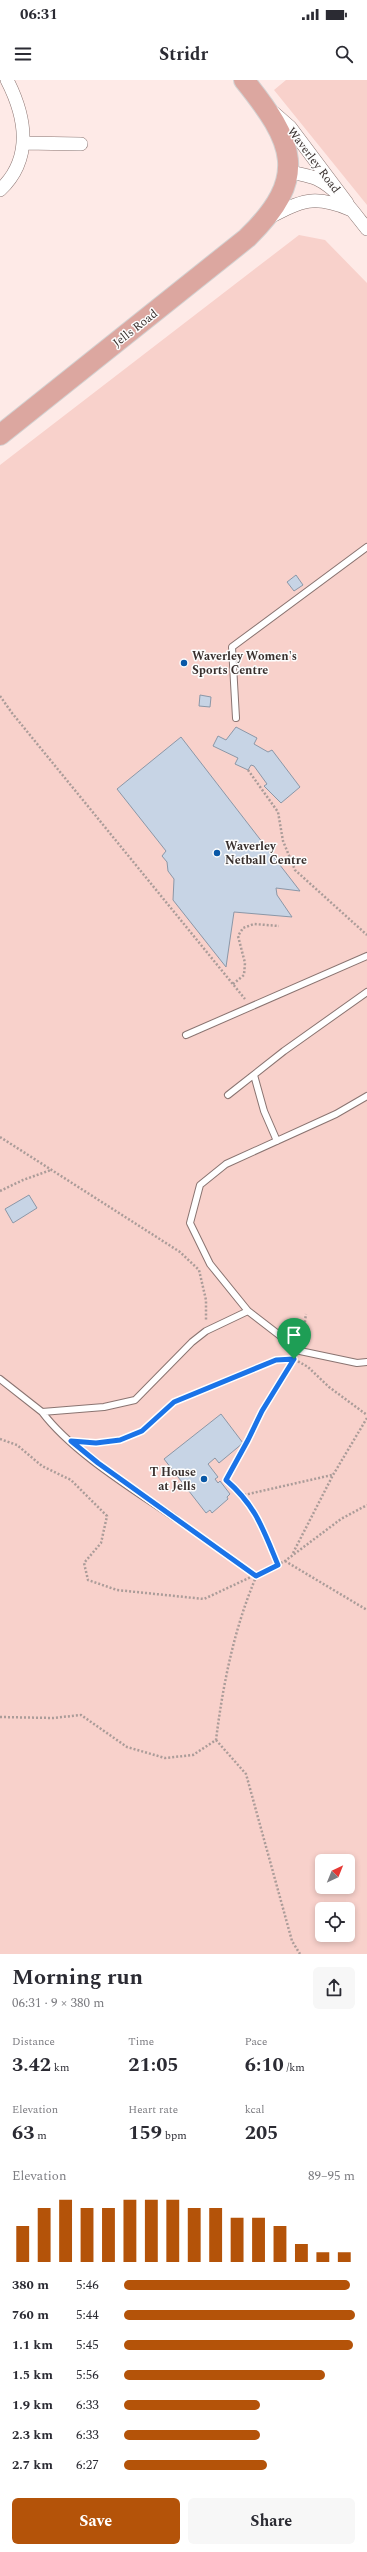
<!DOCTYPE html>
<html lang="en">
<head>
<meta charset="utf-8">
<style>
	body { margin:0; font-family:Spectral,serif; background:#f7f7f7; color:#2b2b33; height:100vh; display:flex; flex-direction:column; font-size:15px; white-space:nowrap }
	* { box-sizing:border-box; margin:0 }
	p { font-size:13px; color:#7c7c81 }
	.icon { flex:none; width:22px; height:22px; fill:none; stroke:currentColor; stroke-width:2; stroke-linecap:round; stroke-linejoin:round }
	.map { position:relative; height:1874px; overflow:hidden }
	.details { display:flex; flex-direction:column; background:#fff; flex:1 }
	.details>* { flex:none }
	.needle { width:26px; rotate:43deg }
	.fabs { position:absolute; left:315px; top:1774px; display:grid; gap:8px }
	.fabs a { display:grid; place-items:center; width:40px; height:40px; border-radius:6px; background:#fff; box-shadow:0 2px 6px #0003; font-size:20px }
	.pin { position:absolute; display:grid; place-items:center; width:34px; height:34px; color:#fff; margin:-41px -17px; border-radius:50% 50% 50% 0; rotate:-45deg; box-shadow:0 0 4px #0007 }
	.pin .icon { rotate:45deg }
	.round { display:grid; place-items:center; flex:none; width:42px; height:42px; border-radius:6px; background:#f7f7f7 }
	.headline { display:flex; align-items:center; justify-content:space-between; height:68px; padding:0 12px }
	h1 { font-size:22px; font-weight:700; line-height:30px }
	.metrics { display:grid; grid-template-columns:repeat(3,1fr); gap:6px; height:68px; padding:4px 12px }
	.metrics div { display:grid; align-content:center }
	.metrics b { font-size:20px; font-weight:700 }
	.metrics small { font-size:11px; font-weight:400 }
	.metrics p { font-size:11px }
	.chart { height:112px; padding:8px 12px }
	.chart p { display:flex; justify-content:space-between }
	.chart svg { width:100%; height:72px; margin-top:4px; stroke:#b45309; stroke-width:6 }
	.button { display:flex; gap:8px; margin-top:auto; padding:8px 12px }
	.button a { flex:1; height:46px; border-radius:6px; background:#b45309; color:#fff; font-size:16px; font-weight:700; line-height:46px; text-align:center }
	.button a+a { background:#f7f7f7; color:#2b2b33 }
	ul { padding:0 12px; list-style:none; font-size:13px }
	li { display:grid; grid-template-columns:64px 48px 1fr; align-items:center; height:30px }
	li i { height:10px; border-radius:5px; background:#b45309 }
	.status { display:flex; justify-content:space-between; align-items:center; height:28px; padding:0 20px; background:#fff; direction:ltr }
	.status svg { height:11px; fill:currentColor }
	header { display:flex; justify-content:space-between; align-items:center; height:52px; padding:0 12px; background:#fff; font-size:18px; font-weight:700 }
	.map>svg:first-child { display:block }
	.green { fill:#f8d1cb; fill-rule:evenodd }
	.building { fill:#c7d4e5; stroke:#8b97a7 }
	.lines { fill:none; stroke-linecap:round; stroke-linejoin:round }
	.service-casing { stroke:#8a7471; stroke-width:8 }
	.minor-casing { stroke:#8a7471; stroke-width:14 }
	.primary-casing { stroke:#d3d1d1; stroke-width:22 }
	.path { stroke:#ab9c99; stroke-width:2.5; stroke-dasharray:2 2; stroke-linecap:butt }
	.service { stroke:#fff; stroke-width:6 }
	.minor { stroke:#fff; stroke-width:13 }
	.primary { stroke:#dca7a0; stroke-width:20 }
	.route-casing { stroke:#fff; stroke-width:8 }
	.route { stroke:#1a73e8; stroke-width:5 }
	.poi-dot { fill:#0958a7; stroke:#fdfdfd; stroke-width:1.5 }
	.labels { text-anchor:middle; stroke-width:3; stroke-linejoin:round; paint-order:stroke }
	.street-label { font-size:12px; fill:#382f2d; stroke:#fdfdfd }
	.poi-label { font-size:12px; font-weight:bold; fill:#382f2d; stroke:#fdfdfd; text-anchor:start }
</style>
</head>
<body>
<div class="status"><b>06:31</b><svg viewBox="0 0 49 12"><path d="M0 12V9h3v3zM5 12V6h3v6zM10 12V3h3v9zM15 12V0h3v12zM26 1h20v11H26zM47 4h2v5h-2z"/></svg></div>
<header><svg class="icon" aria-label="menu" viewBox="0 0 24 24"><path d="M4 6h16M4 12h16M4 18h16"/></svg>Stridr<svg class="icon" aria-label="search" viewBox="0 0 24 24"><circle cx="10" cy="10" r="6"/><path d="M15 15l6 6"/></svg></header>
<div class="map">
<svg width="367" height="1874" viewBox="0 0 367 1874">
	<rect width="100%" height="100%" fill="#feeae7"/>
	<path class="green" d="M 286,0 L 367,0 L 367,125 L 274,10 Z
		M 299,155 L 325,160 L 367,203 L 367,1874 L 0,1874 L 0,385 ZM 322,1781 L 348,1781 L 348,1807 L 322,1807 ZM 322,1829 L 348,1829 L 348,1855 L 322,1855 Z"/>
	<path class="building" d="M 296,495 L 303,505 L 294,511 L 287,502 Z
		M 200,615 L 211,617 L 210,627 L 199,626 Z
		M 236,647 L 257,658 L 254,664 L 268,672 L 272,670 L 300,707 L 281,723 L 264,706 L 267,704 L 254,686 L 251,685 L 248,690 L 235,684 L 238,678 L 213,666 L 218,656 L 226,660 Z
		M 181,657 L 300,811 L 276,808 L 277,815 L 292,837 L 234,832 L 226,887 L 173,820 L 174,799 L 168,791 L 167,782 L 162,776 L 166,771 L 117,709 Z
		M 29,1115 L 37,1128 L 13,1143 L 5,1129 Z
		M 221,1334 L 243,1363 L 219,1383 L 215,1378 L 208,1384 L 218,1397 L 215,1399 L 218,1403 L 220,1401 L 230,1414 L 227,1417 L 228,1419 L 212,1433 L 210,1430 L 206,1433 L 164,1379 Z"/>
	<g class="lines">
		<defs>
			<path id="service" d="M 236,638 L 232,567 L 367,467
				M 186,955 L 367,876
				M 254,995 L 264,1031 L 277,1061
				M 228,1015 L 284,971 L 367,912
				M 367,1016 L 336,1034 L 226,1084 L 200,1105 L 190,1143 L 210,1184 L 248,1231 L 300,1271 L 357,1283 L 367,1282
				M 0,1299 L 42,1332 L 104,1327 L 135,1320 L 192,1262 L 206,1251 L 248,1231
				M 42,1332 C 73,1373 133,1409 175,1438"/>
			<path id="minor" d="M 274,33 L 290,47 L 347,123
				M 24,63 L 81,64
				M 287,91 C 297,94 309,95 317,99 C 338,109 353,132 367,149
				M 0,110 C 33,79 26,37 7,0
				M 268,138 C 301,121 313,114 349,129"/>
			<path id="primary" d="M 0,355 L 247,158 C 310,97 294,62 244,0"/>
		</defs>
		<use href="#service" class="service-casing"/>
		<use href="#minor" class="minor-casing"/>
		<use href="#primary" class="primary-casing"/>
		<path class="path" d="M 0,616 L 12,633 L 245,919
			M 248,690 L 278,732 L 283,761 L 295,790 L 367,855
			M 233,904 L 244,895 L 245,883 L 238,856 L 243,848 L 254,844 L 279,846
			M 0,1057 L 180,1172 L 199,1190 L 206,1220 L 206,1241
			M 0,1111 L 23,1100 L 51,1090
			M 302,1262 L 306,1234
			M 0,1359 L 17,1365 L 42,1386 L 71,1400 L 107,1436 L 101,1463 L 84,1483 L 88,1500 L 117,1510 L 204,1519 L 285,1481 L 341,1439 L 367,1425
			M 84,1362 L 96,1363 L 120,1360 L 141,1351 L 174,1322 L 276,1280 L 294,1279 L 308,1287 L 329,1307 L 367,1335
			M 244,1415 L 332,1395
			M 182,1443 L 256,1496
			M 293,1473 L 333,1395 L 367,1338
			M 285,1481 L 367,1530
			M 278,1485 C 263,1449 256,1425 226,1400 C 248,1359 269,1319 295,1279
			M 0,1637 L 53,1638 L 81,1635 L 127,1667 L 165,1678 L 193,1675 L 216,1660 C 223,1604 234,1549 256,1497
			M 216,1660 L 246,1694 L 292,1861 L 300,1874"/>
		<use href="#service" class="service"/>
		<use href="#minor" class="minor"/>
		<use href="#primary" class="primary"/>
	</g>
	<g class="lines">
		<defs>
			<path id="route" d="M 294,1279 L 262,1331 L 248,1360 L 226,1400 C 256,1426 263,1449 278,1485 L 256,1496 L 98,1383 L 71,1361 L 96,1363 L 120,1360 L 142,1351 L 174,1322 L 276,1280 Z"/>
		</defs>
		<use href="#route" class="route-casing"/>
		<use href="#route" class="route"/>
	</g>
	<g class="poi-dot">
		<circle cx="184" cy="583" r="4"/>
		<circle cx="217" cy="773" r="4"/>
		<circle cx="204" cy="1399" r="4"/>
	</g>
	<g class="labels">
		<g class="street-label">
			<text transform="translate(314 80) rotate(53)" y="4">Waverley Road</text>
			<text transform="translate(135 248) rotate(-38)" y="4">Jells Road</text>
		</g>
		<g class="poi-label">
			<text x="192" y="580">Waverley Women's<tspan x="192" dy="14">Sports Centre</tspan></text>
			<text x="225" y="770">Waverley<tspan x="225" dy="14">Netball Centre</tspan></text>
			<text x="196" y="1396" text-anchor="end">T House<tspan x="196" dy="14">at Jells</tspan></text>
		</g>
	</g>
</svg>
<div class="fabs">
<a><svg class="needle" viewBox="-14 -14 28 28"><path d="M0-13l5 13h-10z" fill="#e53935"/><path d="M0 13l5-13h-10z" fill="#7c7c81"/></svg></a>
<a><svg class="icon" aria-label="locate" viewBox="0 0 24 24"><circle cx="12" cy="12" r="6"/><path d="M12 2v4M12 18v4M2 12h4M18 12h4"/></svg></a>
</div>
<div class="pin" style="left:294px;top:1279px;background:#1e9e55"><svg class="icon" aria-label="arrive" viewBox="0 0 24 24"><path d="M6 21V4h12l-3 4 3 4H6"/></svg></div>
</div>
<section class="details">
<div class="headline"><div><h1>Morning run</h1><p>06:31 · 9 × 380 m</p></div><a class="round"><svg class="icon" aria-label="share" viewBox="0 0 24 24"><path d="M12 15V3M7 8l5-5 5 5M5 13v7h14v-7"/></svg></a></div>
<div class="metrics">
<div><p>Distance</p><b>3.42<small> km</small></b></div>
<div><p>Time</p><b>21:05</b></div>
<div><p>Pace</p><b>6:10<small> /km</small></b></div>
</div>
<div class="metrics">
<div><p>Elevation</p><b>63<small> m</small></b></div>
<div><p>Heart rate</p><b>159<small> bpm</small></b></div>
<div><p>kcal</p><b>205</b></div>
</div>
<div class="chart"><p><span>Elevation</span>89–95 m</p>
<svg viewBox="0 0 160 44" preserveAspectRatio="none"><path d="M5 44V22M15 44V11M25 44V6M35 44V11M45 44V11M55 44V6M65 44V6M75 44V6M85 44V11M95 44V11M105 44V17M115 44V17M125 44V22M135 44V33M145 44V38M155 44V38"/></svg>
</div>
<ul>
<li><b>380 m</b>5:46<i style="width:98%"></i></li>
<li><b>760 m</b>5:44<i style="width:100%"></i></li>
<li><b>1.1 km</b>5:45<i style="width:99%"></i></li>
<li><b>1.5 km</b>5:56<i style="width:87%"></i></li>
<li><b>1.9 km</b>6:33<i style="width:59%"></i></li>
<li><b>2.3 km</b>6:33<i style="width:59%"></i></li>
<li><b>2.7 km</b>6:27<i style="width:62%"></i></li>
</ul>
<div class="button"><a>Save</a><a>Share</a></div>
</section>
</body>
</html>
